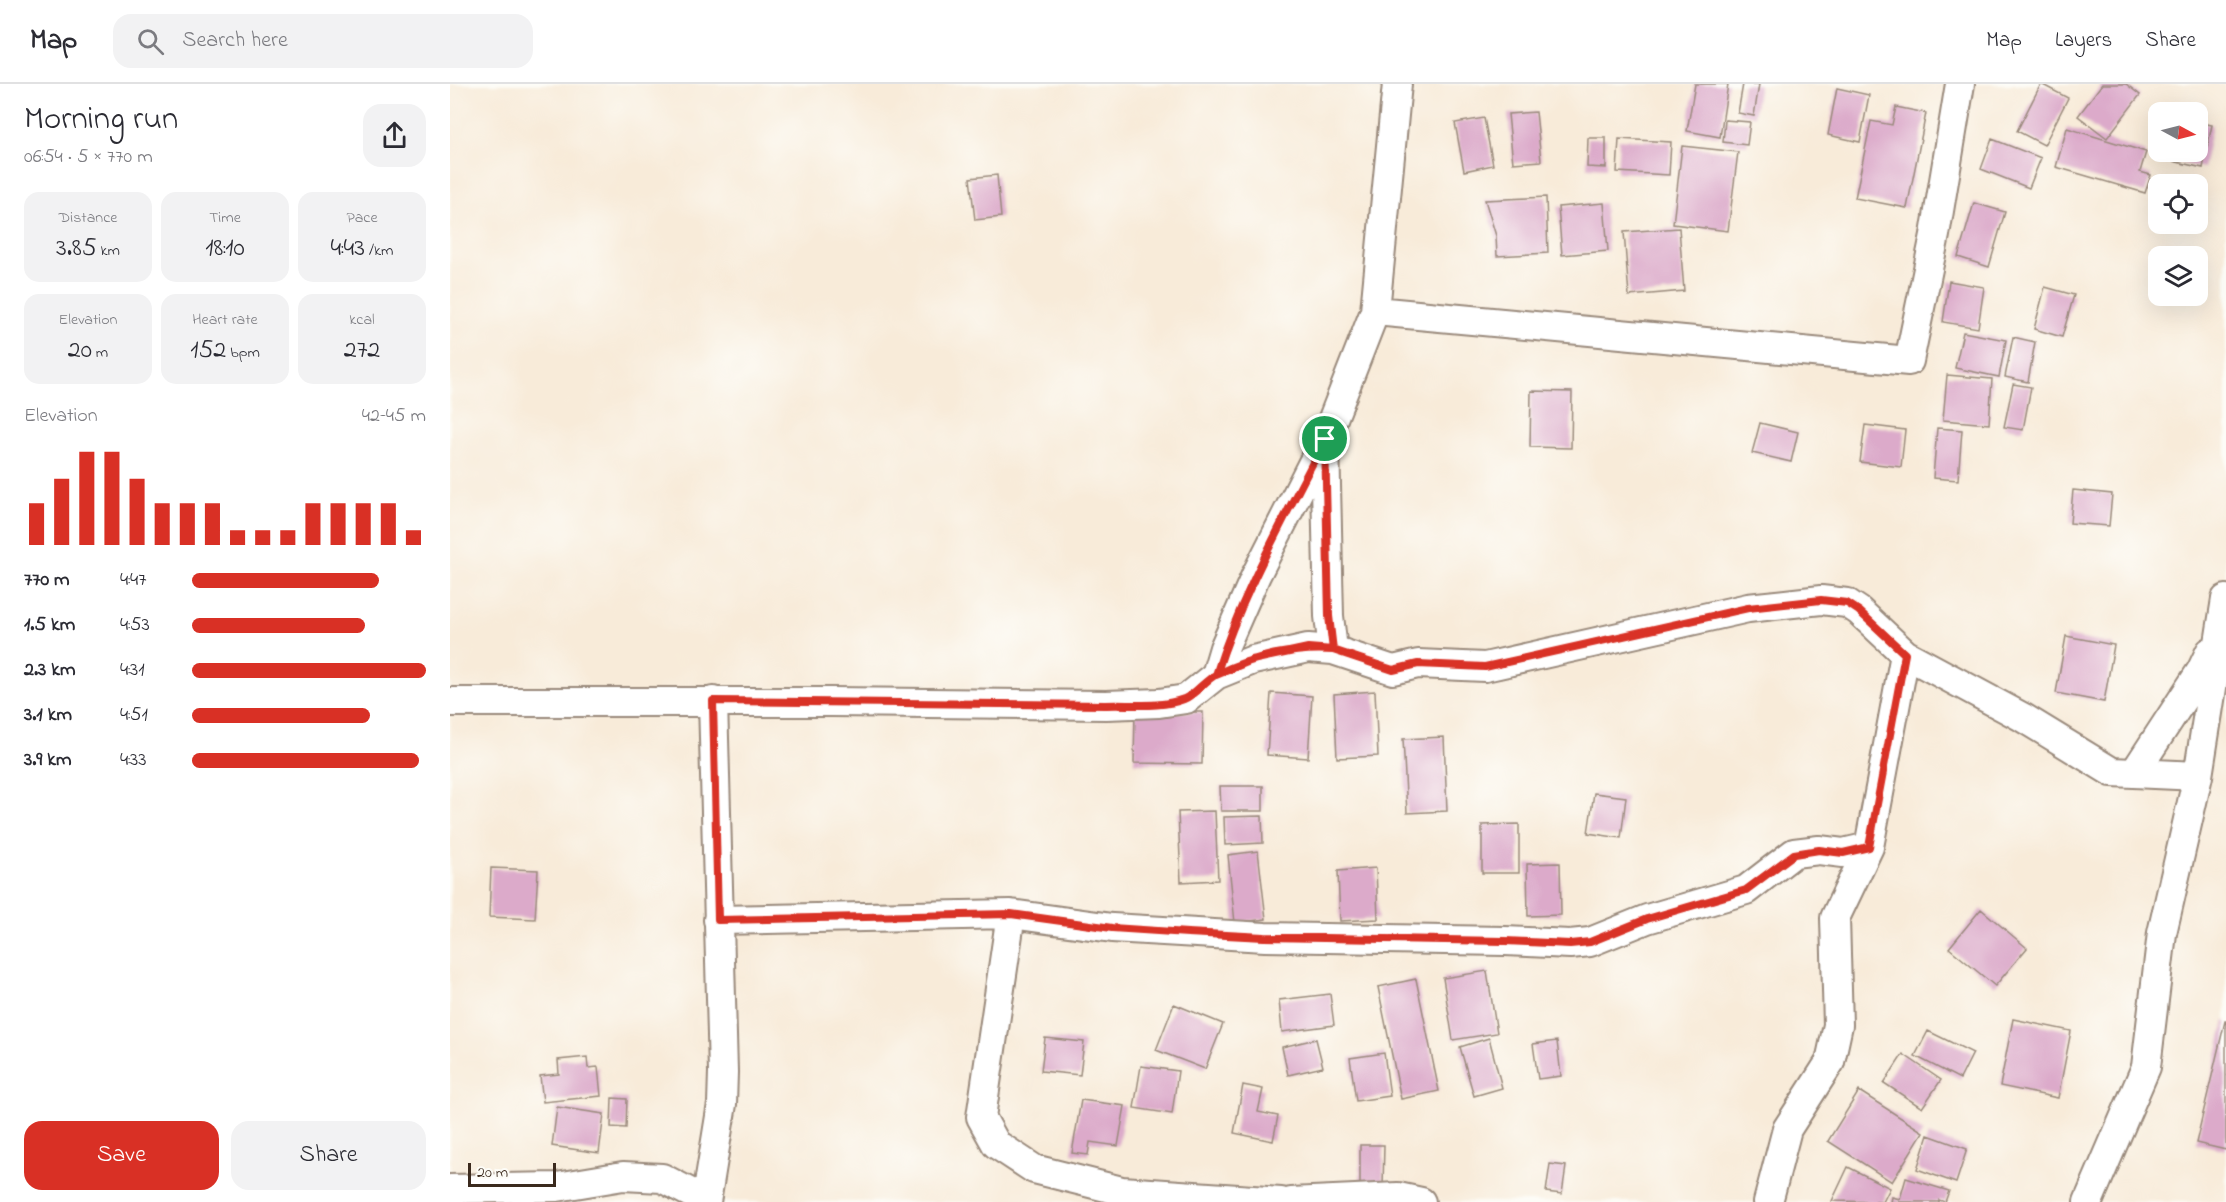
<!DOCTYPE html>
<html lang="en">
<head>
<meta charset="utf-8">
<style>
	body { margin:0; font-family:"Indie Flower",sans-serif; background:#f2f2f3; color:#2b2b33; height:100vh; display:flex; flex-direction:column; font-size:22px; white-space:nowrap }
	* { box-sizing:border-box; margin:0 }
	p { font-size:20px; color:#7c7c81 }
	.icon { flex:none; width:33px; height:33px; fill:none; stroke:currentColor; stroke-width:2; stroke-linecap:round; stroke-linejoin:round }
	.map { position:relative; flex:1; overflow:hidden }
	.panel { display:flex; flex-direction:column; background:#fff; width:450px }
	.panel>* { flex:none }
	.needle { width:39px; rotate:97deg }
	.fabs { position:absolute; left:1698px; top:18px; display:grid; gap:12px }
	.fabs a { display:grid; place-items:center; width:60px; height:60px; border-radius:12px; background:#fff; box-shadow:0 6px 24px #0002; font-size:30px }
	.scale { position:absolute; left:18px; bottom:15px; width:88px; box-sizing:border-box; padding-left:6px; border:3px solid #3b2a1e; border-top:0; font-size:16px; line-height:21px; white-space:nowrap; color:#3b2a1e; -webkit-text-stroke:4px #fdfcf7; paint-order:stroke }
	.pin { position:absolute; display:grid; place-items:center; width:51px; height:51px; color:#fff; margin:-26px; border:3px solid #fff; border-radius:50%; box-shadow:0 2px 6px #0007 }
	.round { display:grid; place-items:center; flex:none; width:63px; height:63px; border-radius:18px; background:#f2f2f3 }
	.overview { display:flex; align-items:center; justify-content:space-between; height:102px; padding:0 24px }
	h1 { font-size:33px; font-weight:600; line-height:45px }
	.metrics { display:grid; grid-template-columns:repeat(3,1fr); gap:9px; height:102px; padding:6px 24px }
	.metrics div { display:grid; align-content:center; border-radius:15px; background:#f2f2f3; text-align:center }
	.metrics b { font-size:26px; font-weight:600 }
	.metrics small { font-size:16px; font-weight:400 }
	.metrics p { font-size:16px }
	.chart { height:168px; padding:12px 24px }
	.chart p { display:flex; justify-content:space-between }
	.chart svg { width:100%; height:108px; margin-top:6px; stroke:#d93025; stroke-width:6 }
	.button { display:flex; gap:12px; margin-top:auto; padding:12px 24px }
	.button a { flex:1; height:69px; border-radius:18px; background:#d93025; color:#fff; font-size:24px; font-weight:600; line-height:69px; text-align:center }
	.button a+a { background:#f2f2f3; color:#2b2b33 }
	ul { padding:0 24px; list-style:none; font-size:20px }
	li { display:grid; grid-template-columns:96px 72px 1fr; align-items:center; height:45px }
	li i { height:15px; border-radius:8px; background:#d93025 }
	header { display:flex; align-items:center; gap:36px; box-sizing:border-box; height:84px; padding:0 30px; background:#fff; border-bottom:2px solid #e1e1e2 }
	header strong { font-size:28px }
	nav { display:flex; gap:33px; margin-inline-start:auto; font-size:21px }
	.search { width:420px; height:54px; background:#f2f2f3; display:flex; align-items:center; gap:15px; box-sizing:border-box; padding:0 21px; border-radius:18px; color:#7c7c81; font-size:22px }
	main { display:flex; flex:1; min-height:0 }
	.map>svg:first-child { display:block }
	.building { fill:#dcaaca }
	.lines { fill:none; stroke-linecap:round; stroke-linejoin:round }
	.street-casing { stroke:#9a8a7c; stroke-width:32 }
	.street { stroke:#fff; stroke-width:28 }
	.route-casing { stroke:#fff; stroke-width:12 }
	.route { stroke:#d93025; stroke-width:8 }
</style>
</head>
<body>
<header>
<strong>Map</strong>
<div class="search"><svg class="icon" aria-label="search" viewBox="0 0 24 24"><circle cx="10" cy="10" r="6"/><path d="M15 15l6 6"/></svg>Search here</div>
<nav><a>Map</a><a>Layers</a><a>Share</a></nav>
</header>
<main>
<section class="panel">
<div class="overview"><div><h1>Morning run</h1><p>06:54 · 5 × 770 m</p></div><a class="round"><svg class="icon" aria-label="share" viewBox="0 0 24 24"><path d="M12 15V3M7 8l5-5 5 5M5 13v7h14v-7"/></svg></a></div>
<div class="metrics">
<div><p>Distance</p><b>3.85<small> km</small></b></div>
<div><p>Time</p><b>18:10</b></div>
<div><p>Pace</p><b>4:43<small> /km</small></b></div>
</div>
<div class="metrics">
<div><p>Elevation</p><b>20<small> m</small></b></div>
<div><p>Heart rate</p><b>152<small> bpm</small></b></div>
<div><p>kcal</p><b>272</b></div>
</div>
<div class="chart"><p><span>Elevation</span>42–45 m</p>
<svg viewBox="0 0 160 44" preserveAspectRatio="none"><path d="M5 44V27M15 44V17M25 44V6M35 44V6M45 44V17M55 44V27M65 44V27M75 44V27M85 44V38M95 44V38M105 44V38M115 44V27M125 44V27M135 44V27M145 44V27M155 44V38"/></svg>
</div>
<ul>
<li><b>770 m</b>4:47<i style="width:80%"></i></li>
<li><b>1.5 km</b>4:53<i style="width:74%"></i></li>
<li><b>2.3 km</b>4:31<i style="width:100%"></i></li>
<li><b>3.1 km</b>4:51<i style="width:76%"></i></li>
<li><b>3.9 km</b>4:33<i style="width:97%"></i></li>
</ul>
<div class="button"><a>Save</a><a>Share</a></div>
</section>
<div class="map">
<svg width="1776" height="1118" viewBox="0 0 1776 1118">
	<rect width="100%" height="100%" fill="#fdfcf7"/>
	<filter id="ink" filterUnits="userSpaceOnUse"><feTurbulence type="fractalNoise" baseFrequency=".0167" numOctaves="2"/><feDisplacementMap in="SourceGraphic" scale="12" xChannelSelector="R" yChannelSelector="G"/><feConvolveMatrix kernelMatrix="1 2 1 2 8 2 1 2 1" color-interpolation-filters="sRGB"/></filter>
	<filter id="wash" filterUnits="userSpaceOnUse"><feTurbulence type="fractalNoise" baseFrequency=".008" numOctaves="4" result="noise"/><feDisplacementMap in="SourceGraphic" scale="24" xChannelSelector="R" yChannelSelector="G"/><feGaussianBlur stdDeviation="1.35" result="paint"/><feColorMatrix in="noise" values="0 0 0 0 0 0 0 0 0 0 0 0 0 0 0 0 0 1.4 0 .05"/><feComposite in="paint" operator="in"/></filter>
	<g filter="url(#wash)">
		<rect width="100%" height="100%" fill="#f8ebd9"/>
		<g id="blocks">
			<path class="building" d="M 1245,0 L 1278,0 L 1270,53 L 1237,47 Z
				M 1293,0 L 1309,0 L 1304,32 L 1288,29 Z
				M 1591,0 L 1618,14 L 1594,61 L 1567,47 Z
				M 1652,0 L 1676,0 L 1690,11 L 1657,54 L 1628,32 Z
				M 1387,4 L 1419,11 L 1410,58 L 1378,51 Z
				M 1446,23 L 1476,29 L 1457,124 L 1405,114 L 1421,37 L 1442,41 Z
				M 1086,28 L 1091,77 L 1063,79 L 1058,30 Z
				M 1034,34 L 1043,81 L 1014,87 L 1005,39 Z
				M 1275,36 L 1300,38 L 1297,61 L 1273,58 Z
				M 1748,38 L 1762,41 L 1753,84 L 1700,72 L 1708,39 L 1708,68 L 1748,68 Z
				M 1617,44 L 1696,68 L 1690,88 L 1701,91 L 1695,109 L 1606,83 Z
				M 1138,54 L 1156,54 L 1156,84 L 1137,83 Z
				M 1169,55 L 1221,58 L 1219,91 L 1167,88 Z
				M 1542,55 L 1591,74 L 1579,104 L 1531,85 Z
				M 1232,62 L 1288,68 L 1278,147 L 1223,140 Z
				M 547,91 L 551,133 L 525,136 L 520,94 Z
				M 1096,113 L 1098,169 L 1047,172 L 1046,152 L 1035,116 Z
				M 1154,119 L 1158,167 L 1112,171 L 1108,123 Z
				M 1524,119 L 1555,128 L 1539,183 L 1508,173 Z
				M 1229,144 L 1234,207 L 1179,212 L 1174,148 Z
				M 1499,197 L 1534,203 L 1528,244 L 1493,238 Z
				M 1595,203 L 1624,211 L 1612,253 L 1584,245 Z
				M 1513,248 L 1556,256 L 1549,293 L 1505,284 Z
				M 1563,253 L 1585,258 L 1578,298 L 1555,293 Z
				M 1497,291 L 1542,295 L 1539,340 L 1493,336 Z
				M 1563,300 L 1581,303 L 1573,346 L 1554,343 Z
				M 1081,307 L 1122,308 L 1121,364 L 1080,363 Z
				M 1310,339 L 1348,348 L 1341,378 L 1302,369 Z
				M 1415,341 L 1455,346 L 1451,383 L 1410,378 Z
				M 1487,344 L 1512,346 L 1508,396 L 1483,394 Z
				M 1623,406 L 1662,410 L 1659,442 L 1620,439 Z
				M 1616,552 L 1664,561 L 1654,618 L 1606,609 Z
				M 925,607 L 928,672 L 887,674 L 884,610 Z
				M 821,609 L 862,612 L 858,674 L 817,671 Z
				M 685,628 L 753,628 L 752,680 L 684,679 Z
				M 994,653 L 997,727 L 957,729 L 953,655 Z
				M 770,702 L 813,702 L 813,727 L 771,727 Z
				M 1144,709 L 1176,713 L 1171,754 L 1138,749 Z
				M 765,727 L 768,796 L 731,798 L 728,728 Z
				M 812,732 L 813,759 L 775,761 L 774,733 Z
				M 1069,740 L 1069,789 L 1032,789 L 1032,741 Z
				M 808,767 L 816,835 L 785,839 L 778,771 Z
				M 1110,779 L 1111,831 L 1078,832 L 1077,780 Z
				M 41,784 L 88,786 L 85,835 L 39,833 Z
				M 926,784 L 928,835 L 890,837 L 888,787 Z
				M 1531,825 L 1577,864 L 1545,902 L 1499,864 Z
				M 1037,887 L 1047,949 L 1003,956 L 993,894 Z
				M 966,895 L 989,1007 L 951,1015 L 928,903 Z
				M 880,910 L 884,941 L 832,948 L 829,916 Z
				M 724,920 L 773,940 L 755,985 L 706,966 Z
				M 1563,935 L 1621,947 L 1608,1014 L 1550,1002 Z
				M 1775,937 L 1776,937 L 1776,1066 L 1746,1059 Z
				M 1478,947 L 1523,969 L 1510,995 L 1465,972 Z
				M 595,954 L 634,958 L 630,991 L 591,987 Z
				M 1039,954 L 1052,1004 L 1024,1012 L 1010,963 Z
				M 866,955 L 873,983 L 838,991 L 832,963 Z
				M 1107,957 L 1111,992 L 1088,995 L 1083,960 Z
				M 934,969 L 940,1012 L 906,1017 L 900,974 Z
				M 1453,970 L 1491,996 L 1472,1024 L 1434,999 Z
				M 137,973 L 138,984 L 148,983 L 151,1012 L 93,1018 L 90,992 L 109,990 L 108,976 Z
				M 691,982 L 728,987 L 722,1030 L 684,1024 Z
				M 793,1001 L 813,1005 L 808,1028 L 828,1032 L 823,1057 L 784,1049 Z
				M 1409,1007 L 1473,1048 L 1442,1098 L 1378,1057 Z
				M 162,1014 L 177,1015 L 176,1044 L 161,1043 Z
				M 631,1016 L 675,1022 L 668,1062 L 640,1058 L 638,1071 L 622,1069 Z
				M 107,1023 L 154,1030 L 149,1069 L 102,1062 Z
				M 1478,1051 L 1517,1065 L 1506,1099 L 1467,1085 Z
				M 910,1061 L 934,1061 L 933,1103 L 910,1102 Z
				M 1100,1080 L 1116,1082 L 1112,1110 L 1096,1108 Z
				M 1398,1083 L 1440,1104 L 1433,1118 L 1382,1117 Z
				M 1456,1094 L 1499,1107 L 1495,1118 L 1489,1116 L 1489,1118 L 1441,1118 L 1442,1113 L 1450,1115 Z"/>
		</g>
	</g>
	<g filter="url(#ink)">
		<use href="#blocks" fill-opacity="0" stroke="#9a8a7c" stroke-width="1.5"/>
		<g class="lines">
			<defs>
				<path id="street" d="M 925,227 L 1459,277 L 1485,151 L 1510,0
					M 875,357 L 879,532 L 883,566
					M 766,591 L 774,564 L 806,491 L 875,355 L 925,227 L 947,0
					M 0,618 L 381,618 L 656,621 L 709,619 L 736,615 L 766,591 L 803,576 L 858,564 L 883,566 L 943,586 L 968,580 L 1035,583 L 1298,524 L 1371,516 L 1397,519 L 1409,527 L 1455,570 L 1572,633 L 1662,688 L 1748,692
					M 1685,688 L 1751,587 L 1760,568
					M 561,830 L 531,1033 L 546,1060 L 584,1085 L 672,1107 L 831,1118
					M 268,836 L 561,830 L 662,844 L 815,853 L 1055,857 L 1120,860 L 1140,858 L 1197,835 L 1296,806 L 1344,769 L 1369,766 L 1393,769 L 1419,763
					M 0,1105 L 107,1103 L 173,1092 L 212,1094 L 256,1117
					M 256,1118 L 272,1020 L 273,988 L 263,617
					M 841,1118 L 948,1113 L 971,1118
					M 1318,1118 L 1337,1045 L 1380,978 L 1388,941 L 1385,834 L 1419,763 L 1455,570
					M 1638,1118 L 1696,983 L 1712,849 L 1748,692 L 1776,515"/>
			</defs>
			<use href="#street" class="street-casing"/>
			<use href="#street" class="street"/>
		</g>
	</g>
	<g class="lines" filter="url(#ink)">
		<defs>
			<path id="route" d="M 875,355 C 836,432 792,508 766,591 L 802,576 L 858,564 L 883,566 L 943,586 L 968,580 L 1035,583 L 1298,524 L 1371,516 L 1397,519 L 1409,527 L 1455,570 L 1419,763 L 1393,769 L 1369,766 L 1344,770 L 1296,806 L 1197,835 L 1140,858 L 1120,860 L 1055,857 L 814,853 L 738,849 L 662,844 L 561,830 L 268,836 L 263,617 L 656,621 C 680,620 711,624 734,615 C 745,611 755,596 767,590 C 802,573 845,563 883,566 L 879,532 L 875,355"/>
		</defs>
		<use href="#route" class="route-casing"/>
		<use href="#route" class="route"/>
	</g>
</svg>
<div class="fabs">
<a><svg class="needle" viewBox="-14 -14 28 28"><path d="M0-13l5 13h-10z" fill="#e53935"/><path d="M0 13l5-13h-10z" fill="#7c7c81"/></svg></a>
<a><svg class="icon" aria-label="locate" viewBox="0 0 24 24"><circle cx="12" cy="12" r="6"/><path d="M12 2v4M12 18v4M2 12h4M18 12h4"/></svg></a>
<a><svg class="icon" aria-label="layers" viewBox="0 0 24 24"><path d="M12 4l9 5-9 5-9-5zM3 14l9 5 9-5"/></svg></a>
</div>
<div class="scale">20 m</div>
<div class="pin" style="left:875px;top:355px;background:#1e9e55"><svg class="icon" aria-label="arrive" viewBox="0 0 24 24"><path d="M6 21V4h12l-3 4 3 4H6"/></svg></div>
</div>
</main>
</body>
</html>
